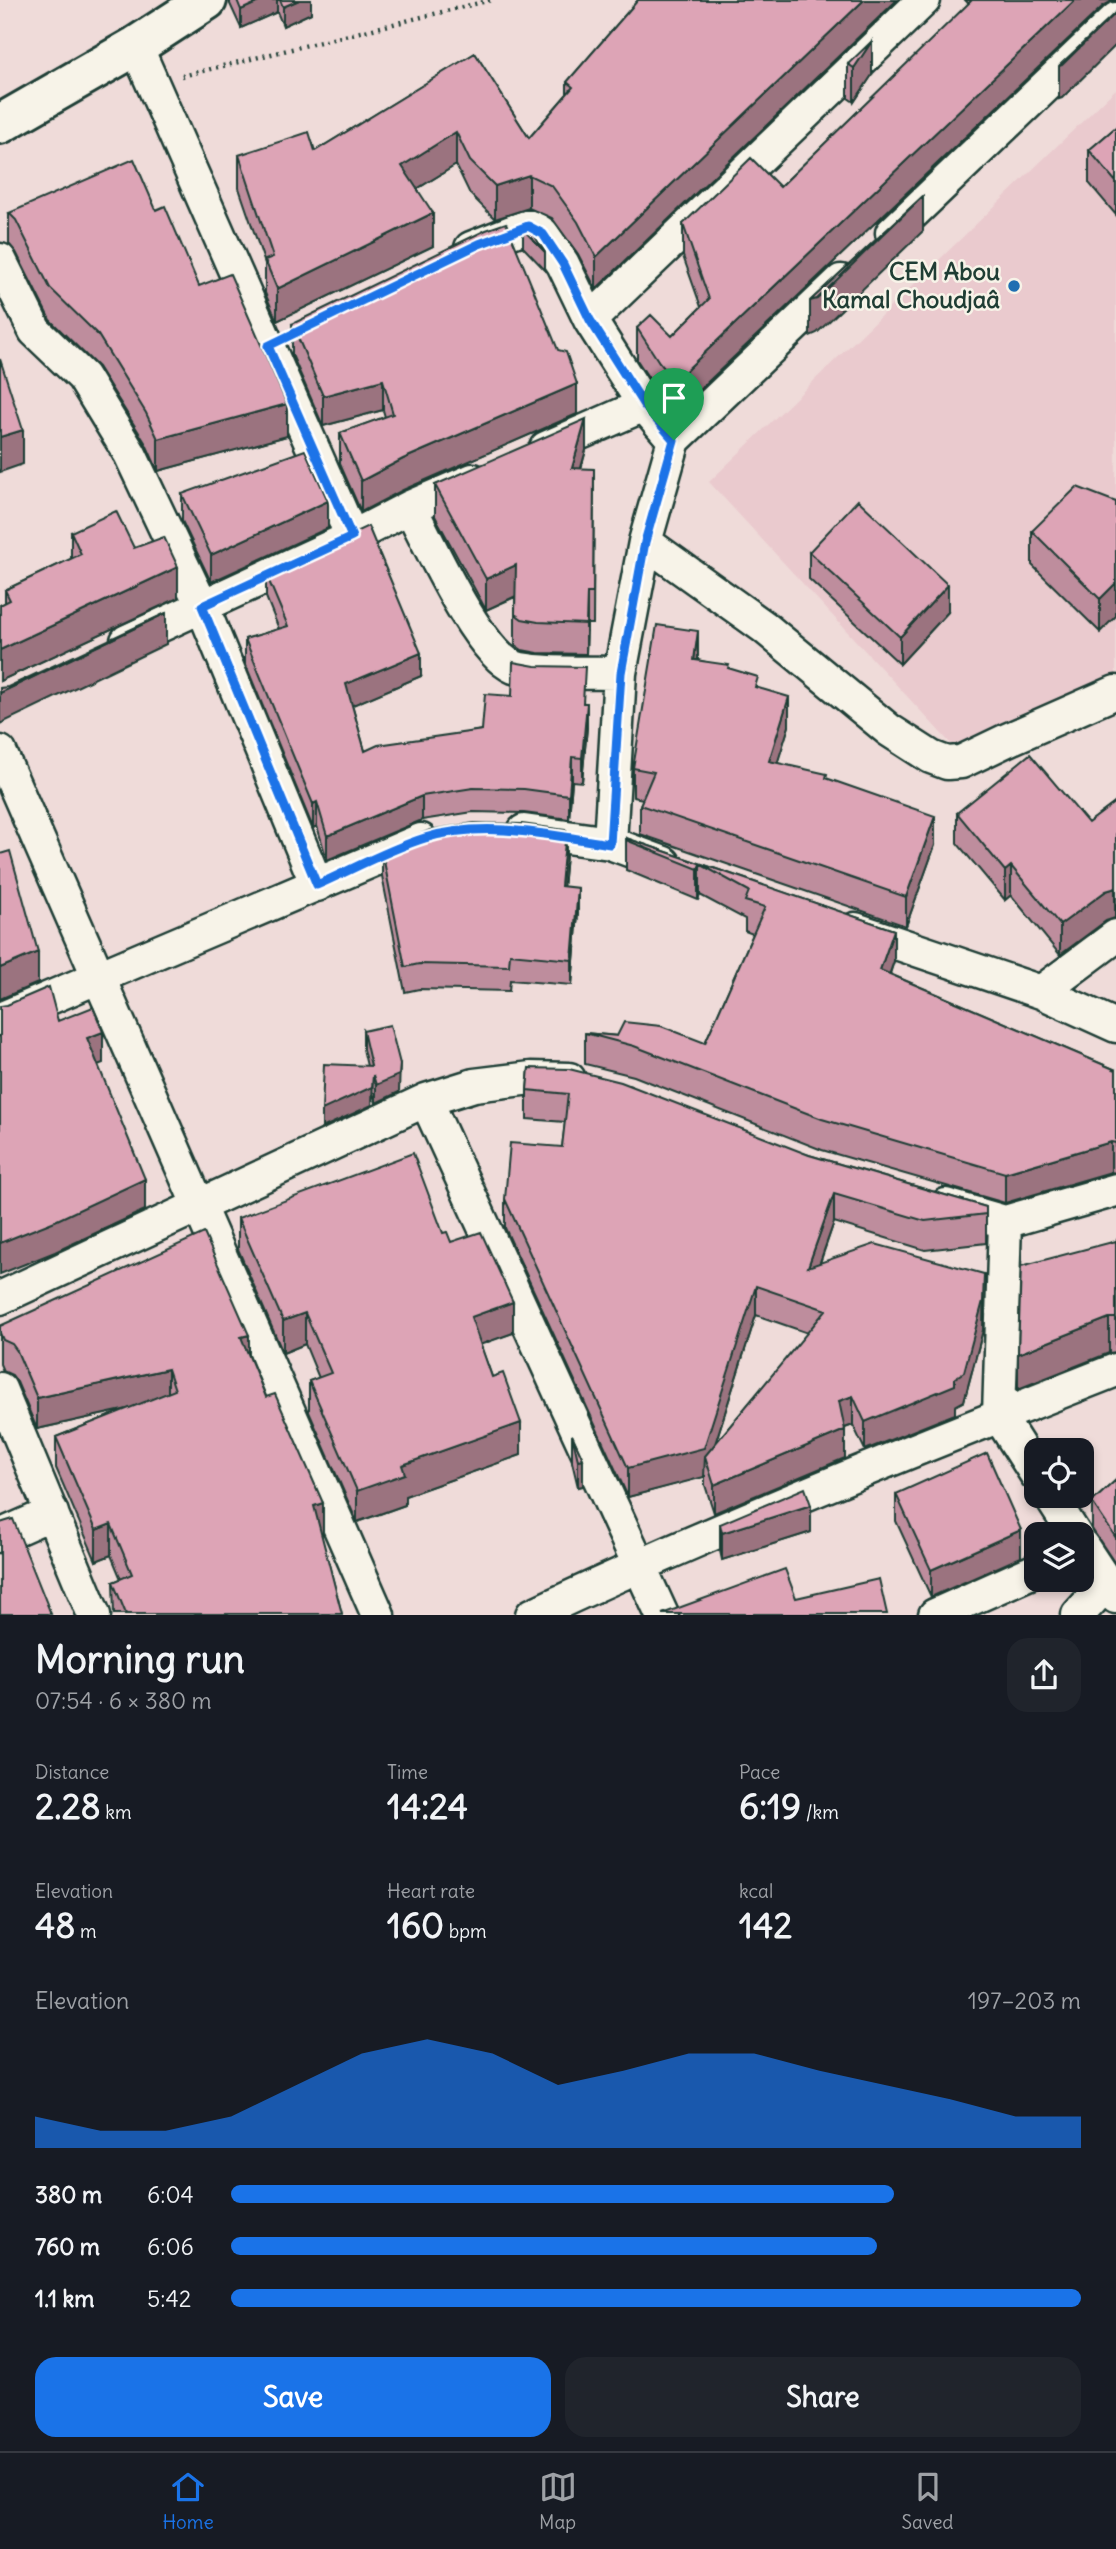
<!DOCTYPE html>
<html lang="en">
<head>
<meta charset="utf-8">
<style>
	body { margin:0; font-family:Delius,sans-serif; background:#20242c; color:#f1f3f6; height:100vh; display:flex; flex-direction:column; font-size:26px; white-space:nowrap }
	* { box-sizing:border-box; margin:0 }
	p { font-size:23px; color:#9ea1a6 }
	.icon { flex:none; width:38px; height:38px; fill:none; stroke:currentColor; stroke-width:2; stroke-linecap:round; stroke-linejoin:round }
	.map { position:relative; height:1615px; overflow:hidden }
	.side { display:flex; flex-direction:column; background:#171b24; flex:1 }
	.side>* { flex:none }
	.controls { position:absolute; left:1024px; top:1438px; display:grid; gap:14px }
	.controls a { display:grid; place-items:center; width:70px; height:70px; border-radius:14px; background:#171b24; box-shadow:0 4px 10px #0003; font-size:35px }
	.pin { position:absolute; display:grid; place-items:center; width:60px; height:60px; color:#fff; margin:-72px -30px; border-radius:50% 50% 50% 0; rotate:-45deg; box-shadow:0 0 7px #0007 }
	.pin .icon { rotate:45deg }
	.round { display:grid; place-items:center; flex:none; width:74px; height:74px; border-radius:21px; background:#20242c }
	.head { display:flex; align-items:center; justify-content:space-between; height:119px; padding:0 35px }
	h1 { font-size:38px; font-weight:700; line-height:52px }
	.metrics { display:grid; grid-template-columns:repeat(3,1fr); gap:10px; height:119px; padding:7px 35px }
	.metrics div { display:grid; align-content:center }
	.metrics b { font-size:35px; font-weight:700 }
	.metrics small { font-size:19px; font-weight:400 }
	.metrics p { font-size:19px }
	.chart { height:196px; padding:14px 35px }
	.chart p { display:flex; justify-content:space-between }
	.chart svg { width:100%; height:126px; margin-top:7px; fill:#1a73e8; opacity:.7 }
	.button { display:flex; gap:14px; margin-top:auto; padding:14px 35px }
	.button a { flex:1; height:80px; border-radius:21px; background:#1a73e8; color:#fff; font-size:28px; font-weight:700; line-height:80px; text-align:center }
	.button a+a { background:#20242c; color:#f1f3f6 }
	ul { padding:0 35px; list-style:none; font-size:23px }
	li { display:grid; grid-template-columns:112px 84px 1fr; align-items:center; height:52px }
	li i { height:18px; border-radius:9px; background:#1a73e8 }
	.dock { display:flex; justify-content:space-around; align-items:center; height:98px; border-top:2px solid #363941; background:#171b24; font-size:19px; color:#9ea1a6 }
	.dock a { display:grid; justify-items:center; gap:4px }
	.dock .current { color:#1a73e8 }
	.map>svg:first-child { display:block }
	.built { fill:#eacace }
	.lines { fill:none; stroke-linecap:round; stroke-linejoin:round }
	.street-casing { stroke:#1f3d34; stroke-width:37 }
	.secondary-casing { stroke:#1f3d34; stroke-width:44 }
	.path { stroke:#1f3d34; stroke-width:4.5; stroke-dasharray:2 5; stroke-linecap:butt }
	.street { stroke:#f7f3e8; stroke-width:32 }
	.secondary { stroke:#f7f3e8; stroke-width:38 }
	.wall { fill:#be8d9d; stroke:#1f3d34; stroke-width:2; fill-rule:evenodd }
	.shaded-wall { fill:#9b737f; stroke:#1f3d34; stroke-width:2 }
	.building { fill:#dda4b6; stroke:#1f3d34; stroke-width:2 }
	.route-casing { stroke:#fff; stroke-width:14 }
	.route { stroke:#1a73e8; stroke-width:9 }
	.poi-dot { fill:#1f6fb2; stroke:#f7f3e8; stroke-width:2.5 }
	.labels { text-anchor:middle; stroke-width:5; stroke-linejoin:round; paint-order:stroke }
	.poi-label { font-size:24px; font-weight:bold; fill:#1f3d34; stroke:#f7f3e8; text-anchor:end }
</style>
</head>
<body>
<div class="map">
<svg width="1116" height="1615" viewBox="0 0 1116 1615">
	<rect width="100%" height="100%" fill="#efdbd9"/>
	<filter id="ink" filterUnits="userSpaceOnUse"><feTurbulence type="fractalNoise" baseFrequency=".0143" numOctaves="2"/><feDisplacementMap in="SourceGraphic" scale="14" xChannelSelector="R" yChannelSelector="G"/><feConvolveMatrix kernelMatrix="1 2 1 2 8 2 1 2 1" color-interpolation-filters="sRGB"/></filter>
	<g filter="url(#ink)">
		<path class="built" d="M 1116,89 L 1116,678 L 953,746 L 709,482 Z"/>
		<g class="lines">
			<defs>
				<path id="street" d="M 136,46 L 352,537
					M 892,233 L 1116,19
					M 471,248 L 524,227 L 533,227 L 543,234 L 563,264 L 590,320 L 644,405
					M 0,260 L 35,331 L 83,377 L 130,454 L 202,606 L 317,885
					M 590,320 L 924,0
					M 546,448 L 644,405 L 674,440
					M 410,507 C 429,543 478,653 514,667 C 536,675 594,672 620,673
					M 645,542 L 764,627 L 889,730 L 931,757 L 947,763 L 961,762 L 1007,740 L 1116,692
					M 127,641 L 352,537 L 410,507 L 473,480
					M 0,752 L 378,1615
					M 524,831 L 610,843 L 664,863
					M 610,843 L 620,673 L 645,542 L 674,440 L 841,281
					M 855,929 L 1041,992 L 1116,1026
					M 1041,992 L 1116,936
					M 0,1019 L 421,840
					M 426,1100 L 662,1615
					M 946,1205 L 1005,1222 L 1116,1190
					M 1005,1222 L 999,1416 L 1036,1474
					M 0,1298 L 426,1100 L 474,1085 L 531,1078 L 569,1079
					M 0,1389 L 94,1615
					M 1050,1496 L 1075,1535
					M 0,1536 L 52,1513
					M 1082,1546 L 1116,1597
					M 532,1615 C 723,1525 920,1447 1116,1370
					M 935,1615 L 1036,1570
					M 1078,1615 L 1106,1584"/>
				<path id="secondary" d="M 0,124 L 136,46 L 207,0"/>
			</defs>
			<use href="#street" class="street-casing"/>
			<use href="#secondary" class="secondary-casing"/>
			<path class="path" d="M 182,76 L 491,0"/>
			<use href="#street" class="street"/>
			<use href="#secondary" class="secondary"/>
		</g>
		<path class="wall" d="M 230,0 L 311,0 L 311,13 L 283,26 L 277,12 L 241,28 L 230,4 Z
			M 638,0 L 897,0 L 596,289 L 578,254 L 552,218 L 529,208 L 495,219 L 470,194 L 456,165 L 417,189 L 433,246 L 277,321 L 265,293 L 265,264 L 239,188 L 239,155 L 315,151 L 475,53 L 529,138 L 567,94 L 567,82 Z
			M 965,0 L 1116,0 L 1116,1 L 1112,1 L 1103,6 L 675,413 L 659,394 L 637,360 L 637,328 L 672,336 L 701,307 L 683,256 L 683,224 L 780,187 L 969,4 Z
			M 848,64 L 872,75 L 854,102 L 848,98 Z
			M 1116,127 L 1116,215 L 1089,183 L 1089,150 Z
			M 156,210 L 199,286 L 287,436 L 158,471 L 146,444 L 98,367 L 50,320 L 16,252 L 9,244 L 9,213 Z
			M 523,229 L 545,252 L 545,270 L 523,247 Z
			M 292,324 L 577,414 L 403,490 L 361,512 L 340,464 L 340,433 L 385,417 L 383,410 L 323,426 L 292,355 Z
			M 586,450 L 581,469 L 594,469 L 593,624 L 587,624 L 586,654 L 538,653 L 522,650 L 515,645 L 515,597 L 486,610 L 435,516 L 435,485 Z
			M 182,494 L 328,528 L 211,582 L 182,521 Z
			M 1116,502 L 1100,632 L 1032,565 L 1032,531 Z
			M 71,532 L 134,548 L 178,598 L 0,681 L 0,605 L 5,603 L 5,590 L 71,559 Z
			M 809,552 L 948,612 L 900,664 L 809,579 Z
			M 266,574 L 421,676 L 352,705 L 365,751 L 482,730 L 584,703 L 587,727 L 582,782 L 572,781 L 569,819 L 524,813 L 473,812 L 422,820 L 327,860 L 317,826 L 313,828 L 245,663 L 245,639 L 279,629 L 266,597 Z
			M 698,660 L 729,668 L 758,688 L 789,726 L 777,763 L 827,779 L 935,845 L 906,926 L 640,834 L 640,805 L 643,799 L 633,797 L 633,768 Z
			M 1116,802 L 1116,918 L 1106,921 L 1060,955 L 1011,895 L 1005,900 L 957,843 L 957,813 L 1088,823 Z
			M 626,838 L 894,930 L 894,961 L 890,974 L 1116,1070 L 1116,1173 L 1111,1172 L 1005,1203 L 822,1150 L 634,1076 L 585,1064 L 585,1033 L 705,1043 L 753,934 L 745,931 L 745,919 L 700,895 L 698,900 L 626,870 Z
			M 382,851 L 566,855 L 563,887 L 578,913 L 572,985 L 510,980 L 509,991 L 419,989 L 405,992 L 382,876 Z
			M 363,1031 L 399,1092 L 376,1103 L 373,1092 L 372,1105 L 322,1128 L 367,1066 L 363,1049 Z
			M 529,1068 L 809,1155 L 986,1207 L 986,1243 L 925,1250 L 834,1222 L 820,1263 L 984,1302 L 983,1330 L 964,1401 L 955,1406 L 955,1414 L 865,1450 L 853,1425 L 845,1428 L 845,1458 L 714,1513 L 705,1485 L 705,1476 L 628,1497 L 505,1228 L 505,1199 L 562,1147 L 565,1122 L 527,1119 L 527,1090 ZM 756,1315 L 808,1333 L 715,1444 Z
			M 238,1218 L 443,1233 L 451,1242 L 513,1333 L 480,1344 L 521,1455 L 405,1496 L 405,1505 L 357,1522 L 309,1412 L 309,1381 L 319,1378 L 305,1344 L 283,1353 L 238,1249 Z
			M 1116,1241 L 1116,1352 L 1109,1353 L 1018,1389 Z
			M 0,1326 L 249,1355 L 323,1534 L 321,1535 L 342,1614 L 114,1614 L 113,1582 L 121,1579 L 111,1555 L 96,1561 L 56,1468 L 56,1437 L 127,1409 L 37,1429 L 17,1382 L 12,1375 L 3,1371 L 0,1364 Z
			M 572,1435 L 583,1459 L 583,1486 L 578,1487 L 572,1462 Z
			M 1116,1480 L 1116,1565 L 1092,1529 L 1092,1502 Z
			M 896,1494 L 1021,1557 L 931,1597 L 896,1521 Z
			M 720,1524 L 811,1532 L 722,1560 L 720,1551 Z"/>
		<path class="shaded-wall" d="M 263,0 L 277,0 L 277,12 L 241,28 L 241,10 Z
			M 299,0 L 311,0 L 311,13 L 283,26 L 283,7 Z
			M 864,0 L 897,0 L 596,289 L 596,257 Z
			M 1075,0 L 1112,0 L 1112,1 L 1103,6 L 675,413 L 675,381 Z
			M 1116,13 L 1116,45 L 1062,98 L 1059,99 L 1059,66 Z
			M 872,41 L 872,75 L 854,102 L 854,68 Z
			M 456,132 L 456,165 L 402,198 L 402,166 Z
			M 529,175 L 529,208 L 495,219 L 495,186 Z
			M 923,196 L 923,231 L 817,333 L 810,336 L 810,301 Z
			M 433,213 L 433,246 L 277,321 L 277,289 Z
			M 383,380 L 383,410 L 323,426 L 323,396 Z
			M 577,384 L 577,414 L 403,490 L 361,512 L 361,481 L 403,459 Z
			M 287,404 L 287,436 L 158,471 L 158,439 Z
			M 586,419 L 586,450 L 572,499 L 572,468 Z
			M 23,430 L 23,464 L 0,472 L 0,437 Z
			M 328,501 L 328,528 L 211,582 L 211,555 Z
			M 516,565 L 516,596 L 486,610 L 486,579 Z
			M 178,567 L 178,598 L 0,681 L 0,650 Z
			M 1116,583 L 1116,616 L 1100,632 L 1100,599 Z
			M 948,585 L 948,612 L 900,664 L 900,637 Z
			M 587,593 L 587,624 L 586,654 L 586,624 Z
			M 166,613 L 166,644 L 0,724 L 0,693 Z
			M 698,631 L 698,660 L 694,660 Z
			M 421,653 L 421,676 L 346,708 L 346,684 Z
			M 789,697 L 789,726 L 769,790 L 769,761 Z
			M 587,703 L 587,727 L 582,782 L 582,758 Z
			M 572,757 L 572,781 L 569,819 L 569,795 Z
			M 422,796 L 422,820 L 327,860 L 327,836 Z
			M 317,802 L 317,826 L 313,828 L 313,804 Z
			M 935,816 L 935,845 L 906,926 L 906,897 Z
			M 566,830 L 566,855 L 561,912 L 561,886 Z
			M 700,864 L 700,895 L 698,900 L 698,869 Z
			M 1011,866 L 1011,895 L 1005,900 L 1005,871 Z
			M 578,888 L 578,913 L 572,985 L 572,960 Z
			M 1115,888 L 1115,918 L 1106,921 L 1060,955 L 1060,925 L 1106,891 Z
			M 894,930 L 894,961 L 880,1001 L 880,970 Z
			M 38,952 L 38,983 L 0,999 L 0,968 Z
			M 103,1032 L 103,1063 L 87,1069 L 87,1038 Z
			M 400,1064 L 399,1092 L 376,1103 L 376,1085 Z
			M 373,1075 L 372,1105 L 322,1128 L 322,1110 Z
			M 1111,1142 L 1111,1172 L 1005,1203 L 1005,1173 Z
			M 145,1179 L 145,1210 L 55,1252 L 0,1274 L 0,1243 Z
			M 834,1194 L 834,1222 L 808,1296 L 808,1267 Z
			M 984,1274 L 983,1330 L 964,1401 L 955,1406 L 955,1414 L 865,1450 L 865,1422 L 955,1378 Z
			M 756,1286 L 756,1315 L 708,1466 L 705,1456 L 704,1477 L 628,1497 L 628,1468 Z
			M 513,1302 L 513,1333 L 471,1348 L 471,1317 Z
			M 305,1313 L 305,1344 L 283,1353 L 283,1321 Z
			M 1109,1318 L 1109,1353 L 1018,1389 L 1018,1354 Z
			M 249,1335 L 249,1366 L 241,1337 Z
			M 168,1369 L 168,1400 L 37,1429 L 37,1398 Z
			M 853,1396 L 853,1425 L 839,1430 L 839,1401 Z
			M 521,1423 L 521,1455 L 405,1496 L 405,1505 L 357,1522 L 357,1491 L 402,1465 Z
			M 845,1430 L 845,1458 L 714,1513 L 714,1485 Z
			M 583,1459 L 583,1486 L 578,1487 L 578,1460 Z
			M 323,1503 L 323,1534 L 314,1537 L 314,1506 Z
			M 811,1505 L 811,1532 L 722,1560 L 722,1533 Z
			M 111,1524 L 111,1555 L 96,1561 L 96,1530 Z
			M 1021,1530 L 1021,1557 L 931,1597 L 931,1570 Z"/>
		<path class="building" d="M 237,0 L 263,0 L 241,10 Z
			M 280,0 L 299,0 L 283,7 Z
			M 638,0 L 864,0 L 596,257 L 578,222 L 552,186 L 529,175 L 495,186 L 470,161 L 456,132 L 402,166 L 433,213 L 277,289 L 265,260 L 273,257 L 239,155 L 309,132 L 315,151 L 475,53 L 529,138 L 573,87 L 567,82 Z
			M 972,0 L 1075,0 L 675,381 L 659,362 L 637,328 L 651,315 L 672,336 L 709,299 L 683,224 L 751,158 L 780,187 Z
			M 1116,12 L 1062,65 L 1059,66 Z
			M 872,41 L 854,68 L 848,64 Z
			M 1116,127 L 1116,182 L 1089,150 Z
			M 134,159 L 156,210 L 165,206 L 199,286 L 230,274 L 287,404 L 158,439 L 146,413 L 98,335 L 50,288 L 16,220 L 9,213 Z
			M 923,196 L 817,299 L 810,301 Z
			M 506,223 L 558,350 L 566,352 L 577,384 L 403,459 L 361,481 L 340,433 L 393,414 L 383,380 L 323,396 L 292,324 L 486,230 Z
			M 523,229 L 530,229 L 545,252 Z
			M 0,359 L 23,430 L 0,437 Z
			M 586,419 L 572,468 L 594,469 L 593,593 L 587,593 L 586,624 L 538,622 L 522,619 L 515,614 L 516,565 L 486,579 L 435,485 Z
			M 305,450 L 328,501 L 211,555 L 182,494 Z
			M 1077,487 L 1116,502 L 1116,583 L 1100,599 L 1032,531 Z
			M 858,500 L 948,585 L 900,637 L 809,552 Z
			M 116,511 L 134,548 L 164,537 L 178,567 L 0,650 L 0,605 L 10,600 L 5,590 L 81,554 L 71,532 Z
			M 368,526 L 421,653 L 346,684 L 365,751 L 378,745 L 482,730 L 485,694 L 512,696 L 513,662 L 535,666 L 585,667 L 583,703 L 587,703 L 582,758 L 572,757 L 569,795 L 524,789 L 473,788 L 422,796 L 327,836 L 317,802 L 313,804 L 245,639 L 288,626 L 266,574 Z
			M 166,613 L 0,693 L 0,688 L 8,687 Z
			M 657,625 L 698,631 L 694,660 L 729,665 L 728,668 L 758,677 L 755,687 L 789,697 L 769,761 L 827,774 L 826,778 L 935,816 L 906,897 L 640,805 L 654,772 L 633,768 Z
			M 1030,754 L 1088,823 L 1116,802 L 1116,888 L 1106,891 L 1060,925 L 1011,866 L 1005,871 L 957,813 Z
			M 474,823 L 522,824 L 566,830 L 561,886 L 578,888 L 572,960 L 510,954 L 509,966 L 419,964 L 405,967 L 382,851 L 430,830 Z
			M 626,838 L 894,930 L 880,970 L 1116,1070 L 1116,1143 L 1111,1142 L 1005,1173 L 822,1119 L 634,1046 L 585,1033 L 617,1036 L 624,1022 L 661,1026 L 705,1043 L 765,907 L 745,901 L 749,891 L 700,864 L 698,869 L 626,840 Z
			M 10,851 L 38,952 L 0,968 L 0,854 Z
			M 49,987 L 58,1021 L 93,1007 L 103,1032 L 87,1038 L 145,1179 L 55,1221 L 0,1243 L 0,1006 L 7,1005 Z
			M 390,1025 L 400,1064 L 399,1075 L 376,1085 L 373,1075 L 372,1087 L 322,1110 L 324,1064 L 371,1066 L 363,1031 Z
			M 529,1068 L 569,1069 L 621,1082 L 809,1155 L 986,1207 L 986,1214 L 925,1221 L 834,1194 L 808,1267 L 875,1244 L 984,1274 L 983,1301 L 964,1372 L 955,1378 L 955,1385 L 865,1422 L 853,1396 L 839,1401 L 845,1430 L 714,1485 L 705,1456 L 826,1310 L 756,1286 L 704,1448 L 628,1468 L 505,1199 L 510,1143 L 562,1147 L 568,1094 L 527,1090 Z
			M 413,1153 L 443,1233 L 447,1232 L 451,1242 L 481,1232 L 513,1302 L 471,1317 L 492,1377 L 503,1373 L 521,1423 L 402,1465 L 405,1474 L 357,1491 L 309,1381 L 331,1373 L 305,1313 L 283,1321 L 238,1218 Z
			M 204,1233 L 249,1335 L 241,1337 L 266,1397 L 275,1394 L 323,1503 L 314,1506 L 342,1614 L 126,1614 L 113,1582 L 132,1574 L 111,1524 L 96,1530 L 56,1437 L 175,1390 L 168,1369 L 37,1398 L 17,1351 L 12,1344 L 3,1340 L 0,1333 L 0,1326 Z
			M 1116,1241 L 1116,1318 L 1109,1318 L 1018,1354 L 1021,1266 Z
			M 572,1435 L 583,1459 L 578,1460 Z
			M 987,1453 L 1021,1530 L 931,1570 L 896,1494 Z
			M 1116,1480 L 1116,1538 L 1092,1502 Z
			M 805,1488 L 811,1505 L 722,1533 L 720,1524 Z
			M 13,1519 L 51,1614 L 0,1614 L 0,1523 Z
			M 785,1569 L 796,1598 L 879,1579 L 887,1614 L 662,1614 Z"/>
	</g>
	<g class="lines" filter="url(#ink)">
		<defs>
			<path id="route" d="M 528,226 L 543,234 L 563,264 L 590,320 L 644,405 L 674,440 L 645,542 L 621,673 L 610,844 C 550,835 484,820 425,838 C 389,849 351,870 317,885 L 202,606 L 352,537 L 268,346 L 479,244 Z"/>
		</defs>
		<use href="#route" class="route-casing"/>
		<use href="#route" class="route"/>
	</g>
	<circle class="poi-dot" cx="1014" cy="286" r="7"/>
	<g class="labels">
		<g class="poi-label">
			<text x="1000" y="280">CEM Abou<tspan x="1000" dy="28">Kamal Choudjaâ</tspan></text>
		</g>
	</g>
</svg>
<div class="controls">
<a><svg class="icon" aria-label="locate" viewBox="0 0 24 24"><circle cx="12" cy="12" r="6"/><path d="M12 2v4M12 18v4M2 12h4M18 12h4"/></svg></a>
<a><svg class="icon" aria-label="layers" viewBox="0 0 24 24"><path d="M12 4l9 5-9 5-9-5zM3 14l9 5 9-5"/></svg></a>
</div>
<div class="pin" style="left:674px;top:440px;background:#1e9e55"><svg class="icon" aria-label="arrive" viewBox="0 0 24 24"><path d="M6 21V4h12l-3 4 3 4H6"/></svg></div>
</div>
<section class="side">
<div class="head"><div><h1>Morning run</h1><p>07:54 · 6 × 380 m</p></div><a class="round"><svg class="icon" aria-label="share" viewBox="0 0 24 24"><path d="M12 15V3M7 8l5-5 5 5M5 13v7h14v-7"/></svg></a></div>
<div class="metrics">
<div><p>Distance</p><b>2.28<small> km</small></b></div>
<div><p>Time</p><b>14:24</b></div>
<div><p>Pace</p><b>6:19<small> /km</small></b></div>
</div>
<div class="metrics">
<div><p>Elevation</p><b>48<small> m</small></b></div>
<div><p>Heart rate</p><b>160<small> bpm</small></b></div>
<div><p>kcal</p><b>142</b></div>
</div>
<div class="chart"><p><span>Elevation</span>197–203 m</p>
<svg viewBox="0 0 160 44" preserveAspectRatio="none"><path d="M0 44V33L10 38L20 38L30 33L40 22L50 11L60 6L70 11L80 22L90 17L100 11L110 11L120 17L130 22L140 27L150 33L160 33V44z"/></svg>
</div>
<ul>
<li><b>380 m</b>6:04<i style="width:78%"></i></li>
<li><b>760 m</b>6:06<i style="width:76%"></i></li>
<li><b>1.1 km</b>5:42<i style="width:100%"></i></li>
</ul>
<div class="button"><a>Save</a><a>Share</a></div>
</section>
<nav class="dock">
<a class="current"><svg class="icon" aria-label="home" viewBox="0 0 24 24"><path d="M3 11l9-7 9 7M6 9v11h12V9"/></svg>Home</a>
<a><svg class="icon" aria-label="map" viewBox="0 0 24 24"><path d="M3 6l6-2 6 2 6-2v14l-6 2-6-2-6 2zM9 4v14M15 6v14"/></svg>Map</a>
<a><svg class="icon" aria-label="saved" viewBox="0 0 24 24"><path d="M7 4h10v16l-5-4-5 4z"/></svg>Saved</a>
</nav>
</body>
</html>
